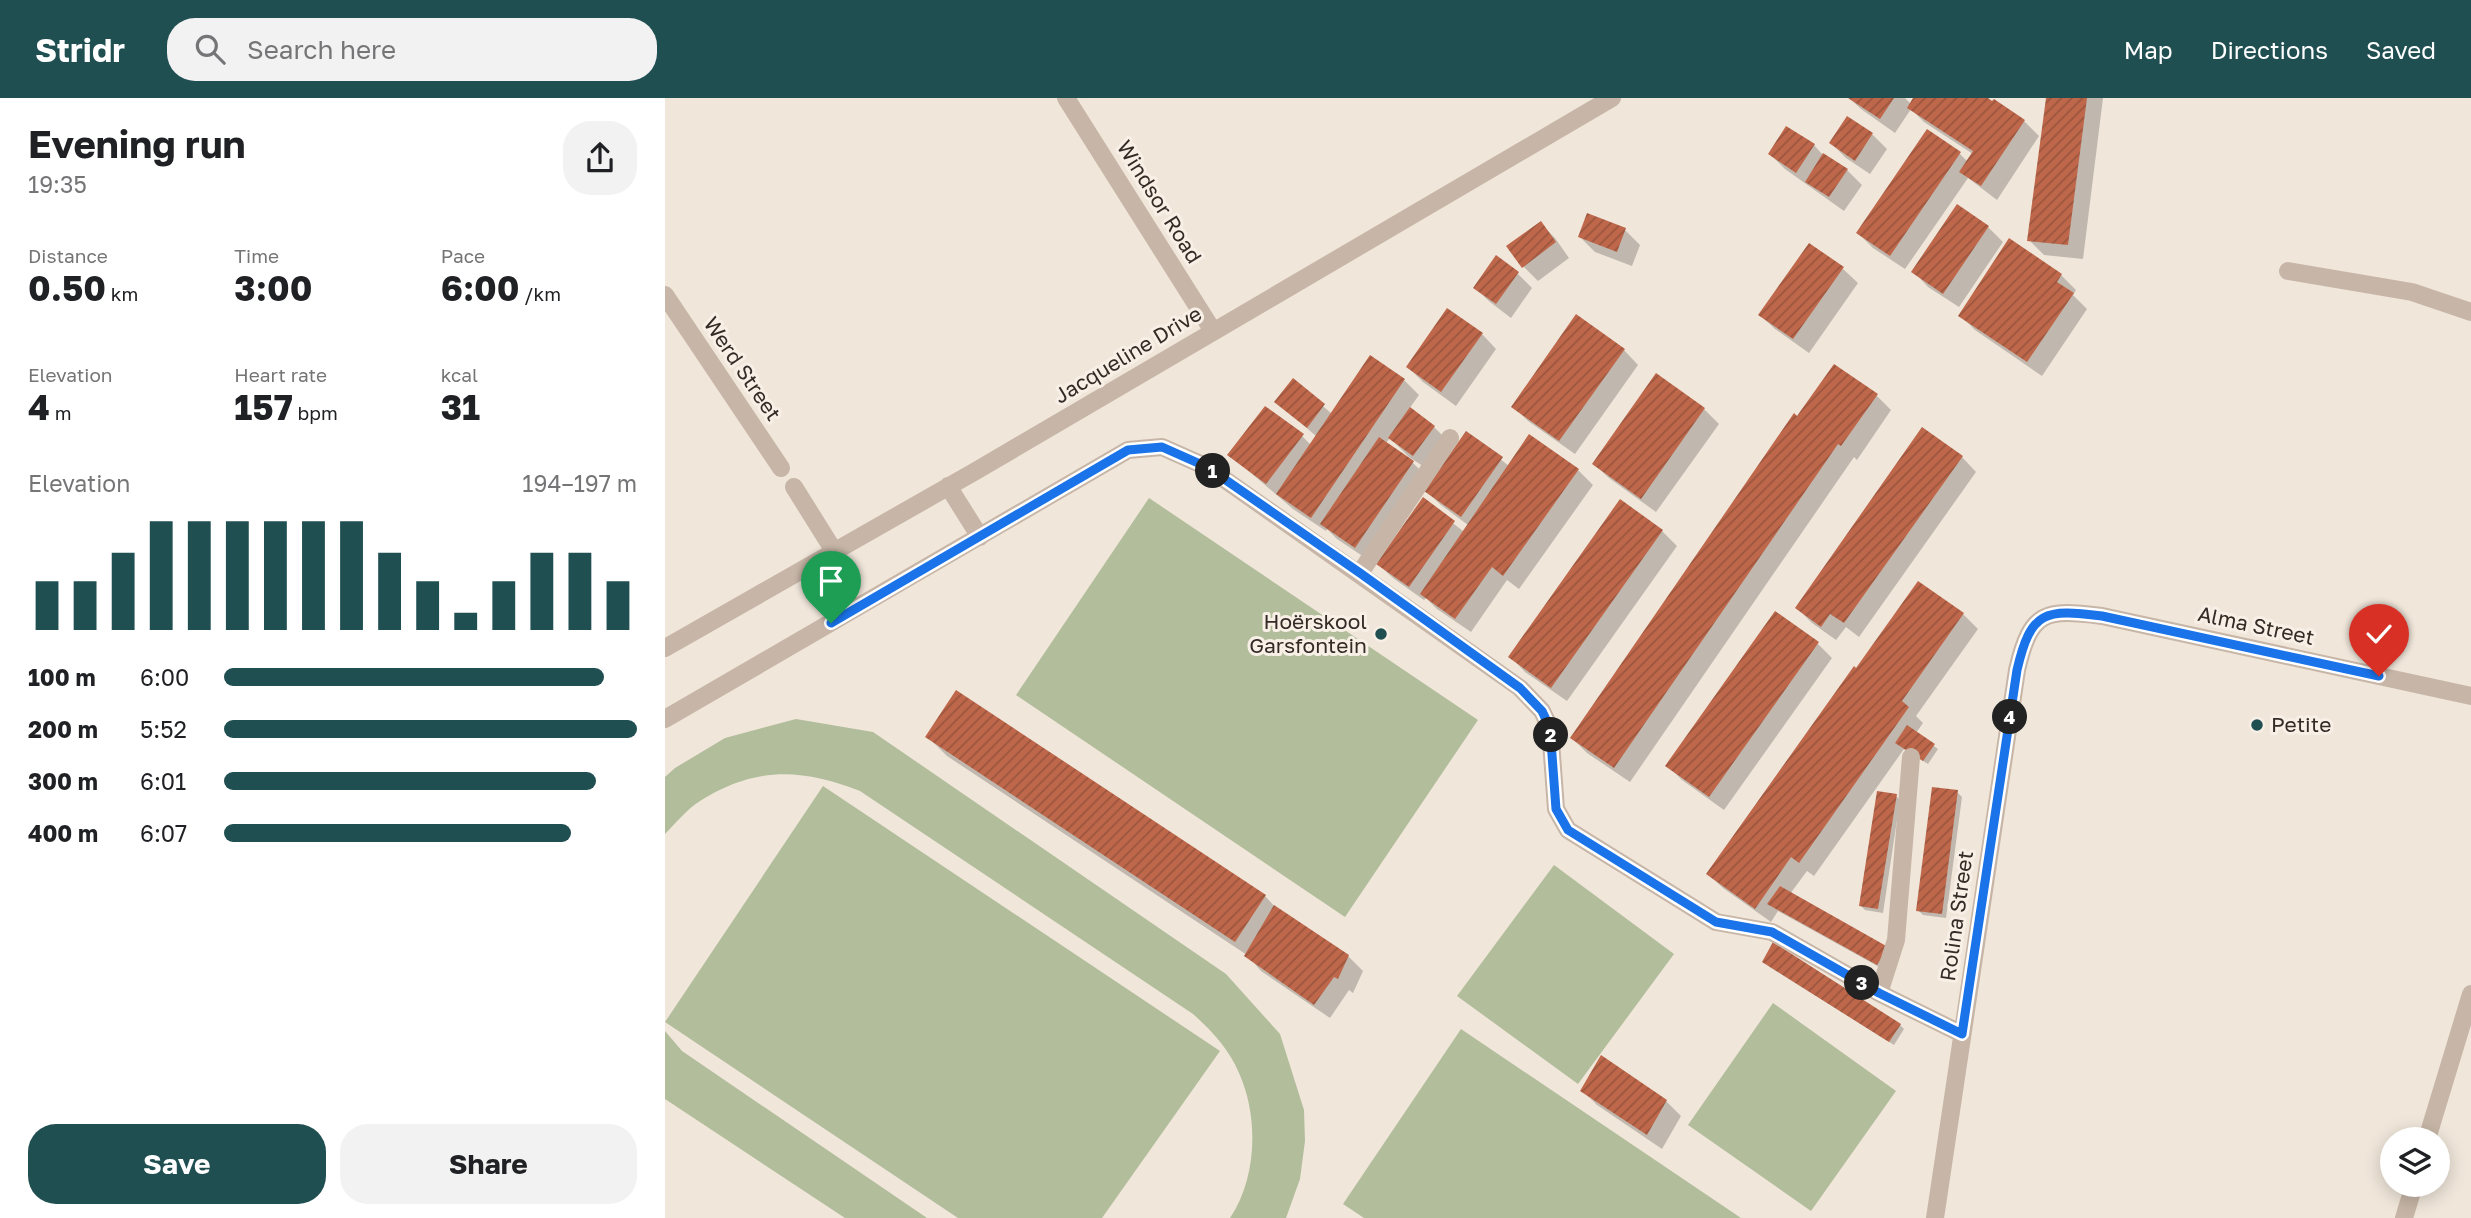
<!DOCTYPE html>
<html lang="en">
<head>
<meta charset="utf-8">
<style>
	body { margin:0; font-family:"Golos Text",sans-serif; background:#f2f2f2; color:#202124; height:100vh; display:flex; flex-direction:column; font-size:26px; white-space:nowrap }
	* { box-sizing:border-box; margin:0 }
	p { font-size:23px; color:#757577 }
	.icon { flex:none; width:38px; height:38px; fill:none; stroke:currentColor; stroke-width:2; stroke-linecap:round; stroke-linejoin:round }
	.map { position:relative; flex:1; overflow:hidden }
	.side { display:flex; flex-direction:column; background:#fff; width:665px }
	.side>* { flex:none }
	.fabs { position:absolute; left:1715px; top:1029px; display:grid; gap:14px }
	.fabs a { display:grid; place-items:center; width:70px; height:70px; border-radius:50%; background:#fff; box-shadow:0 4px 18px #0003; font-size:35px }
	.pin { position:absolute; display:grid; place-items:center; width:60px; height:60px; color:#fff; margin:-72px -30px; border-radius:50% 50% 50% 0; rotate:-45deg; box-shadow:0 0 7px #0007 }
	.pin .icon { rotate:45deg }
	.km { position:absolute; width:35px; height:35px; margin:-18px; border-radius:50%; background:#222; color:#fff; font-size:19px; line-height:35px; text-align:center }
	.round { display:grid; place-items:center; flex:none; width:74px; height:74px; border-radius:28px; background:#f2f2f2 }
	.headline { display:flex; align-items:center; justify-content:space-between; height:119px; padding:0 28px }
	h1 { font-size:38px; font-weight:700; line-height:52px }
	.metrics { display:grid; grid-template-columns:repeat(3,1fr); gap:10px; height:119px; padding:7px 28px }
	.metrics div { display:grid; align-content:center }
	.metrics b { font-size:35px; font-weight:700 }
	.metrics small { font-size:19px; font-weight:400 }
	.metrics p { font-size:19px }
	.chart { height:196px; padding:14px 28px }
	.chart p { display:flex; justify-content:space-between }
	.chart svg { width:100%; height:126px; margin-top:7px; stroke:#204f52; stroke-width:6 }
	.button { display:flex; gap:14px; margin-top:auto; padding:14px 28px }
	.button a { flex:1; height:80px; border-radius:28px; background:#204f52; color:#fff; font-size:28px; font-weight:700; line-height:80px; text-align:center }
	.button a+a { background:#f2f2f2; color:#202124 }
	ul { padding:0 28px; list-style:none; font-size:23px }
	li { display:grid; grid-template-columns:112px 84px 1fr; align-items:center; height:52px }
	li i { height:18px; border-radius:9px; background:#204f52 }
	header { display:flex; align-items:center; gap:42px; box-sizing:border-box; height:98px; padding:0 35px; background:#204f52; color:#fff }
	header strong { font-size:33px }
	nav { display:flex; gap:38px; margin-inline-start:auto; font-size:24px }
	.search { width:490px; height:63px; background:#f2f2f2; display:flex; align-items:center; gap:18px; box-sizing:border-box; padding:0 24px; border-radius:28px; color:#757577; font-size:26px }
	main { display:flex; flex:1; min-height:0 }
	.map>svg:first-child { display:block }
	.pitch { fill:#b2bd9b }
	.shadow { fill:#0003 }
	.building { fill:url(#building-hatch) }
	.lines { fill:none; stroke-linecap:round; stroke-linejoin:round }
	.minor { stroke:#c7b6a7; stroke-width:18 }
	.route-casing { stroke:#fff; stroke-width:14 }
	.route { stroke:#1a73e8; stroke-width:9 }
	.poi-dot { fill:#204f52; stroke:#f8f0e6; stroke-width:2.5 }
	.labels { text-anchor:middle; stroke-width:6; stroke-linejoin:round; paint-order:stroke }
	.street-label { font-size:21px; fill:#342b27; stroke:#f8f0e6 }
	.poi-label { font-size:21px; fill:#342b27; stroke:#f8f0e6; text-anchor:end }
</style>
</head>
<body>
<header>
<strong>Stridr</strong>
<div class="search"><svg class="icon" aria-label="search" viewBox="0 0 24 24"><circle cx="10" cy="10" r="6"/><path d="M15 15l6 6"/></svg>Search here</div>
<nav><a>Map</a><a>Directions</a><a>Saved</a></nav>
</header>
<main>
<section class="side">
<div class="headline"><div><h1>Evening run</h1><p>19:35</p></div><a class="round"><svg class="icon" aria-label="share" viewBox="0 0 24 24"><path d="M12 15V3M7 8l5-5 5 5M5 13v7h14v-7"/></svg></a></div>
<div class="metrics">
<div><p>Distance</p><b>0.50<small> km</small></b></div>
<div><p>Time</p><b>3:00</b></div>
<div><p>Pace</p><b>6:00<small> /km</small></b></div>
</div>
<div class="metrics">
<div><p>Elevation</p><b>4<small> m</small></b></div>
<div><p>Heart rate</p><b>157<small> bpm</small></b></div>
<div><p>kcal</p><b>31</b></div>
</div>
<div class="chart"><p><span>Elevation</span>194–197 m</p>
<svg viewBox="0 0 160 44" preserveAspectRatio="none"><path d="M5 44V27M15 44V27M25 44V17M35 44V6M45 44V6M55 44V6M65 44V6M75 44V6M85 44V6M95 44V17M105 44V27M115 44V38M125 44V27M135 44V17M145 44V17M155 44V27"/></svg>
</div>
<ul>
<li><b>100 m</b>6:00<i style="width:92%"></i></li>
<li><b>200 m</b>5:52<i style="width:100%"></i></li>
<li><b>300 m</b>6:01<i style="width:90%"></i></li>
<li><b>400 m</b>6:07<i style="width:84%"></i></li>
</ul>
<div class="button"><a>Save</a><a>Share</a></div>
</section>
<div class="map">
<svg width="1806" height="1120" viewBox="0 0 1806 1120">
	<defs>
		<pattern id="building-hatch" width="6" height="6" patternUnits="userSpaceOnUse" patternTransform="scale(1.75)"><rect width="6" height="6" fill="#be674a"/><path d="M-1 1l2-2M0 6l6-6M5 7l2-2" fill="none" stroke="#9b553e"/></pattern>
	</defs>
	<rect width="100%" height="100%" fill="#f0e6da"/>
	<path class="pitch" d="M 484,400 L 813,622 L 680,819 L 351,597 Z
		M 131,621 L 208,634 L 561,876 L 615,936 L 639,1012 L 640,1043 L 635,1081 L 621,1120 L 565,1120 C 592,1080 594,1019 574,975 C 564,951 547,933 528,916 L 195,693 C 137,670 90,668 35,703 C 22,711 11,725 0,736 L 0,679 L 10,670 L 60,640 Z
		M 158,688 L 555,953 L 437,1120 L 293,1120 L 0,924 Z
		M 889,767 L 1009,856 L 913,986 L 792,898 Z
		M 1108,905 L 1231,993 L 1146,1113 L 1023,1027 Z
		M 796,931 L 1076,1120 L 699,1120 L 678,1106 Z
		M 0,933 L 17,953 L 262,1120 L 180,1120 L 0,1001 Z"/>
	<path class="shadow" d="M 1184,0 L 1240,0 L 1246,6 L 1250,0 L 1322,0 L 1359,23 L 1374,38 L 1332,102 L 1303,80 L 1240,171 L 1208,150 L 1193,135 L 1294,55 L 1303,64 L 1308,56 L 1259,24 L 1246,11 L 1230,35 L 1196,11 Z
		M 1382,0 L 1438,0 L 1418,161 L 1379,157 L 1364,142 Z
		M 1183,20 L 1207,36 L 1222,51 L 1205,76 L 1181,60 L 1166,45 Z
		M 1149,47 L 1157,56 L 1182,72 L 1197,87 L 1179,113 L 1120,71 L 1105,56 Z
		M 1293,108 L 1323,129 L 1338,144 L 1294,209 L 1263,189 L 1249,174 Z
		M 923,117 L 960,132 L 975,147 L 967,168 L 930,154 L 915,139 Z
		M 875,125 L 890,140 L 904,160 L 873,183 L 858,168 Z
		M 1178,171 L 1193,185 L 1144,255 L 1110,231 L 1095,217 Z
		M 852,175 L 867,190 L 846,220 L 825,204 L 810,190 Z
		M 1396,177 L 1411,192 L 1408,197 L 1422,211 L 1377,278 L 1310,232 L 1295,217 Z
		M 817,236 L 831,251 L 791,308 L 758,284 L 743,269 Z
		M 959,252 L 973,267 L 910,356 L 863,323 L 848,308 Z
		M 628,282 L 667,316 L 739,282 L 754,297 L 744,311 L 769,329 L 784,344 L 764,372 L 744,359 L 725,340 L 720,346 L 745,362 L 762,379 L 705,463 L 672,441 L 662,431 L 661,433 L 628,411 L 565,357 L 637,338 L 646,347 L 652,339 L 611,303 Z
		M 1211,297 L 1226,312 L 1192,362 L 1189,359 L 965,684 L 922,655 L 907,640 L 1133,320 Z
		M 1039,311 L 1054,326 L 991,414 L 944,380 L 929,366 Z
		M 802,335 L 844,368 L 913,372 L 928,387 L 854,491 L 842,482 L 806,534 L 772,511 L 761,500 L 759,502 L 728,480 L 713,466 L 758,402 L 798,433 L 803,427 L 776,407 L 761,393 Z
		M 1297,359 L 1311,374 L 1194,539 L 1181,529 L 1171,542 L 1147,525 L 1132,510 Z
		M 997,433 L 1012,448 L 902,603 L 860,574 L 846,559 Z
		M 1254,485 L 1298,516 L 1313,531 L 1251,618 L 1258,625 L 1251,635 L 1273,651 L 1263,666 L 1239,651 L 1149,778 L 1142,773 L 1125,796 L 1222,850 L 1216,870 L 1113,813 L 1106,824 L 1058,790 L 1043,776 Z
		M 1152,545 L 1167,560 L 1059,712 L 1017,682 L 1003,668 Z
		M 262,638 L 600,798 L 613,812 L 683,858 L 698,873 L 688,895 L 684,892 L 665,920 L 596,873 L 582,857 L 282,658 Z
		M 1292,694 L 1297,699 L 1281,820 L 1258,817 L 1253,812 Z
		M 1231,698 L 1235,702 L 1218,815 L 1200,812 L 1196,808 Z
		M 1103,868 L 1235,927 L 1239,931 L 1229,947 Z
		M 917,992 L 1001,1003 L 1016,1018 L 997,1051 L 932,1007 Z"/>
	<path class="building" d="M 1183,0 L 1229,0 L 1215,21 Z
		M 1248,0 L 1323,0 L 1327,3 L 1329,1 L 1360,22 L 1316,88 L 1294,74 L 1308,53 L 1242,10 Z
		M 1381,0 L 1422,0 L 1403,147 L 1362,143 Z
		M 1182,18 L 1208,35 L 1190,63 L 1164,45 Z
		M 1121,28 L 1150,46 L 1131,75 L 1103,56 Z
		M 1262,31 L 1296,54 L 1225,158 L 1191,135 Z
		M 1158,55 L 1183,71 L 1164,99 L 1140,84 Z
		M 1292,106 L 1324,128 L 1278,196 L 1246,174 Z
		M 922,115 L 961,130 L 952,154 L 913,139 Z
		M 876,123 L 891,144 L 857,170 L 841,148 Z
		M 1344,140 L 1397,176 L 1392,184 L 1409,195 L 1362,264 L 1293,218 Z
		M 1144,145 L 1179,169 L 1128,241 L 1093,217 Z
		M 831,157 L 854,174 L 831,206 L 808,190 Z
		M 782,210 L 818,235 L 776,294 L 741,269 Z
		M 911,216 L 960,251 L 894,343 L 846,309 Z
		M 705,257 L 740,281 L 646,420 L 611,396 Z
		M 1169,266 L 1213,296 L 1176,348 L 1173,346 L 949,670 L 905,640 L 1129,315 L 1132,318 Z
		M 991,275 L 1040,310 L 976,401 L 927,366 Z
		M 628,280 L 660,306 L 642,330 L 609,304 Z
		M 600,308 L 639,336 L 601,386 L 562,357 Z
		M 745,309 L 770,328 L 748,358 L 723,340 Z
		M 1257,329 L 1298,358 L 1179,525 L 1165,516 L 1156,529 L 1130,510 Z
		M 801,333 L 838,359 L 796,419 L 759,393 Z
		M 864,336 L 914,371 L 838,478 L 827,469 L 790,521 L 755,496 Z
		M 714,339 L 749,363 L 690,450 L 655,426 Z
		M 758,399 L 790,423 L 744,489 L 711,466 Z
		M 955,401 L 998,432 L 886,590 L 843,559 Z
		M 1253,483 L 1299,515 L 1237,603 L 1244,609 L 1134,765 L 1126,759 L 1090,811 L 1041,776 L 1189,568 L 1191,570 Z
		M 1110,513 L 1154,544 L 1044,699 L 1000,668 Z
		M 291,592 L 601,797 L 570,844 L 260,639 Z
		M 1242,627 L 1270,646 L 1258,663 L 1230,645 Z
		M 1267,689 L 1293,692 L 1277,816 L 1251,813 Z
		M 1212,693 L 1232,696 L 1213,811 L 1194,808 Z
		M 1115,788 L 1223,849 L 1212,867 L 1102,806 Z
		M 609,807 L 684,857 L 673,881 L 669,879 L 649,907 L 579,858 Z
		M 1108,844 L 1236,926 L 1224,944 L 1097,864 Z
		M 936,957 L 1002,1002 L 982,1037 L 915,993 Z"/>
	<g class="lines">
		<path class="minor" d="M 401,0 L 548,233
			M 1623,173 L 1747,194 L 1806,214
			M 0,197 L 116,370
			M 283,388 L 315,439
			M 129,389 L 169,453
			M 695,475 L 785,340
			M 0,550 L 309,374 L 947,0
			M 0,621 L 463,352 L 497,349 L 542,369 L 855,590 L 877,613 L 885,630 L 891,711 L 903,732 L 1051,824 L 1107,834 L 1214,895 L 1297,936
			M 1214,895 L 1231,842 L 1246,659
			M 1762,1041 L 1806,896
			M 1270,1120 L 1352,572 C 1366,512 1380,511 1437,518 L 1806,598
			M 1739,1120 L 1749,1087"/>
	</g>
	<g class="lines">
		<defs>
			<path id="route" d="M 166,525 L 463,352 L 497,349 L 542,369 L 695,475 L 855,590 L 877,613 L 885,630 L 891,711 L 903,732 L 1051,824 L 1107,834 L 1214,895 L 1297,936 L 1352,572 C 1366,512 1380,511 1437,518 L 1714,578"/>
		</defs>
		<use href="#route" class="route-casing"/>
		<use href="#route" class="route"/>
	</g>
	<g class="poi-dot">
		<circle cx="716" cy="536" r="7"/>
		<circle cx="1592" cy="627" r="7"/>
	</g>
	<g class="labels">
		<g class="street-label">
			<text transform="translate(494 104) rotate(58)" y="7">Windsor Road</text>
			<text transform="translate(463 257) rotate(-31)" y="7">Jacqueline Drive</text>
			<text transform="translate(77 271) rotate(56)" y="7">Werd Street</text>
			<text transform="translate(1591 528) rotate(12)" y="7">Alma Street</text>
			<text transform="translate(1292 818) rotate(-82)" y="7">Rolina Street</text>
		</g>
		<g class="poi-label">
			<text x="702" y="531">Hoërskool<tspan x="702" dy="24">Garsfontein</tspan></text>
			<text x="1606" y="634" text-anchor="start">Petite</text>
		</g>
	</g>
</svg>
<div class="fabs">
<a><svg class="icon" aria-label="layers" viewBox="0 0 24 24"><path d="M12 4l9 5-9 5-9-5zM3 14l9 5 9-5"/></svg></a>
</div>
<div class="pin" style="left:166px;top:525px;background:#1e9e55"><svg class="icon" aria-label="arrive" viewBox="0 0 24 24"><path d="M6 21V4h12l-3 4 3 4H6"/></svg></div>
<div class="pin" style="left:1714px;top:578px;background:#d93025"><svg class="icon" aria-label="check" viewBox="0 0 24 24"><path d="M5 12l5 5 9-10"/></svg></div>
<b class="km" style="left:548px;top:373px">1</b>
<b class="km" style="left:886px;top:637px">2</b>
<b class="km" style="left:1197px;top:885px">3</b>
<b class="km" style="left:1345px;top:619px">4</b>
</div>
</main>
</body>
</html>
